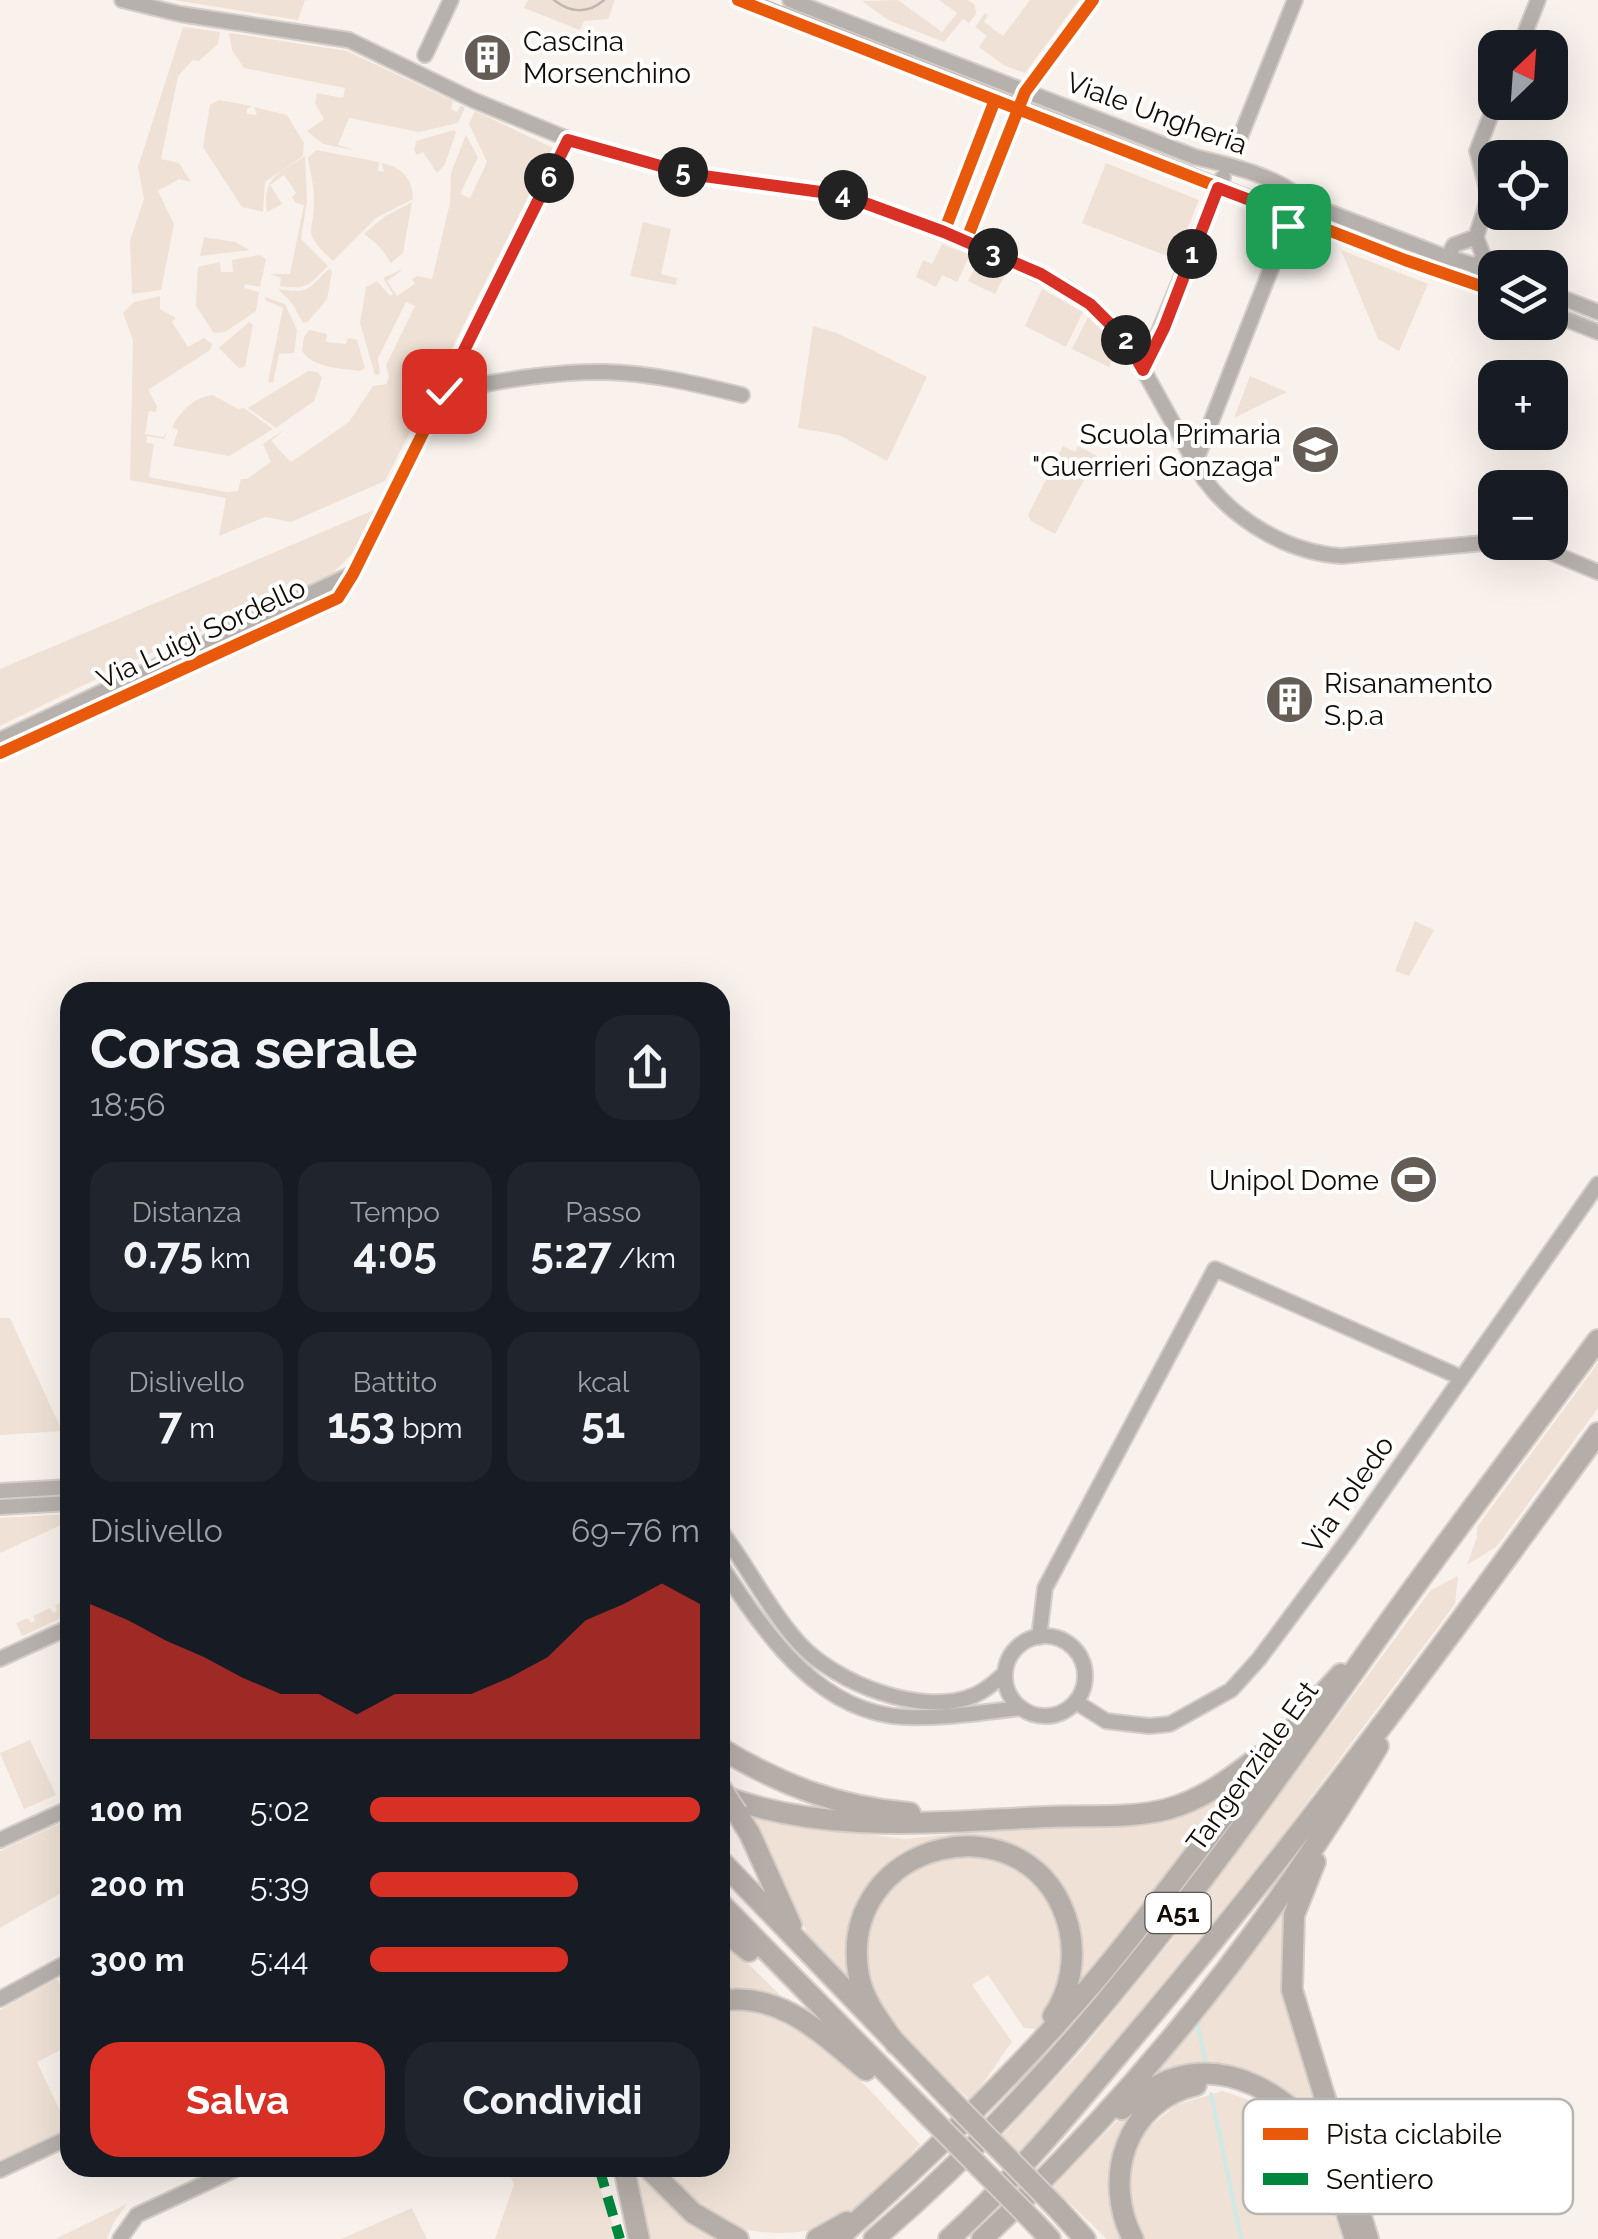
<!DOCTYPE html>
<html lang="it">
<head>
<meta charset="utf-8">
<style>
	body { margin:0; font-family:Raleway,sans-serif; background:#20242c; color:#f1f3f6; height:100vh; display:flex; flex-direction:column; font-size:38px; white-space:nowrap }
	* { box-sizing:border-box; margin:0 }
	p { font-size:32px; color:#9ea1a6 }
	.icon { flex:none; width:55px; height:55px; fill:none; stroke:currentColor; stroke-width:2; stroke-linecap:round; stroke-linejoin:round }
	.map { position:relative; flex:1; overflow:hidden }
	.details { position:absolute; left:60px; top:982px; width:670px; height:1195px; display:flex; flex-direction:column; background:#171b24; border-radius:30px; box-shadow:0 10px 40px #0002 }
	.details>* { flex:none }
	.needle { width:65px; rotate:25deg }
	.buttons { position:absolute; left:1478px; top:30px; display:grid; gap:20px }
	.buttons a { display:grid; place-items:center; width:90px; height:90px; border-radius:20px; background:#171b24; box-shadow:0 10px 40px #0002; font-size:50px }
	.pin { position:absolute; display:grid; place-items:center; width:85px; height:85px; color:#fff; margin:-42px; border-radius:20px; box-shadow:0 5px 15px #0006 }
	.km { position:absolute; width:50px; height:50px; margin:-25px; border-radius:50%; background:#222; color:#fff; font-size:28px; line-height:50px; text-align:center }
	.round { display:grid; place-items:center; flex:none; width:105px; height:105px; border-radius:30px; background:#20242c }
	.headline { display:flex; align-items:center; justify-content:space-between; height:170px; padding:0 30px }
	h1 { font-size:55px; font-weight:700; line-height:75px }
	.stats { display:grid; grid-template-columns:repeat(3,1fr); gap:15px; height:170px; padding:10px 30px }
	.stats div { display:grid; align-content:center; border-radius:25px; background:#20242c; text-align:center }
	.stats b { font-size:42px; font-weight:700 }
	.stats small { font-size:28px; font-weight:400 }
	.stats p { font-size:28px }
	.chart { height:280px; padding:20px 30px }
	.chart p { display:flex; justify-content:space-between }
	.chart svg { width:100%; height:180px; margin-top:10px; fill:#d93025; opacity:.7 }
	.button { display:flex; gap:20px; margin-top:auto; padding:20px 30px }
	.button a { flex:1; height:115px; border-radius:30px; background:#d93025; color:#fff; font-size:40px; font-weight:700; line-height:115px; text-align:center }
	.button a+a { background:#20242c; color:#f1f3f6 }
	ul { padding:0 30px; list-style:none; font-size:32px }
	li { display:grid; grid-template-columns:160px 120px 1fr; align-items:center; height:75px }
	li i { height:25px; border-radius:12px; background:#d93025 }
	.map>svg:first-child { display:block }
	.green { fill:#efe1d5 }
	.lines { fill:none; stroke-linecap:round; stroke-linejoin:round }
	.stream { stroke:#cfe9e6; stroke-width:4 }
	.minor-casing { stroke:#d4cdc8; stroke-width:18 }
	.highway-casing { stroke:#d4cdc8; stroke-width:24 }
	.minor { stroke:#b6b1ac; stroke-width:14 }
	.highway { stroke:#b5aea8; stroke-width:20 }
	.tram { stroke:#bdb6b1; stroke-width:2.5 }
	.highway-bridge-casing { stroke:#d4cdc8; stroke-width:24; stroke-linecap:butt }
	.highway-bridge { stroke:#b5aea8; stroke-width:20 }
	.quiet { stroke:#00873e; stroke-width:10; stroke-dasharray:20 10; stroke-linecap:butt }
	.cycleway-casing { stroke:#fff; stroke-width:19 }
	.cycleway { stroke:#e8590c; stroke-width:12 }
	.route-casing { stroke:#fff; stroke-width:20 }
	.route { stroke:#d93025; stroke-width:12 }
	.labels { text-anchor:middle; stroke-width:8; stroke-linejoin:round; paint-order:stroke }
	.shield { fill:#fff; stroke:#5a544f; stroke-width:2.5 }
	.shield-label { font-size:25px; font-weight:bold; fill:#140b04 }
	.poi-label { font-size:28px; fill:#140b04; stroke:#fff; text-anchor:start }
	.street-label { font-size:28px; fill:#140b04; stroke:#fff }
	.key { fill:#fff; stroke:#b8b6b4; stroke-width:2.5 }
	.key-label { font-size:28px; fill:#140b04 }
</style>
</head>
<body>
<div class="map">
<svg width="1598" height="2239" viewBox="0 0 1598 2239">
	<rect width="100%" height="100%" fill="#f9f2ec"/>
	<path class="green" d="M 174,0 L 305,0 L 298,20 Z
		M 528,0 L 615,0 L 608,19 L 584,21 L 580,30 L 524,8 Z
		M 898,0 L 942,32 L 957,13 L 939,0 L 968,0 L 975,5 L 976,14 L 969,23 L 963,19 L 944,42 L 888,20 L 862,1 Z
		M 1030,0 L 1079,0 L 1025,73 L 1005,66 L 979,47 L 987,36 L 975,27 L 985,13 L 988,15 L 984,22 L 1003,36 Z
		M 183,27 L 220,32 L 218,44 L 199,61 L 193,60 L 178,76 L 161,159 L 179,163 L 191,182 L 179,179 L 158,191 L 174,224 L 161,290 L 132,294 L 130,241 L 144,199 L 138,167 Z
		M 229,33 L 347,51 L 453,101 L 451,109 L 457,112 L 461,105 L 465,107 L 458,123 L 419,132 L 349,118 L 338,145 L 357,151 L 323,144 L 307,131 L 324,119 L 315,103 L 317,93 L 343,98 L 345,88 L 244,68 L 232,50 Z
		M 219,100 L 252,106 L 247,109 L 247,114 L 257,115 L 254,107 L 287,115 L 304,143 L 303,156 L 265,182 L 263,212 L 242,207 L 203,147 L 210,105 Z
		M 475,111 L 553,148 L 385,481 L 291,522 L 265,517 L 219,536 L 226,498 L 130,480 L 133,340 L 123,313 L 134,302 L 160,296 L 160,309 L 176,318 L 172,322 L 188,347 L 204,338 L 212,344 L 210,350 L 148,390 L 157,406 L 156,412 L 149,411 L 145,434 L 163,437 L 168,430 L 164,439 L 147,436 L 146,442 L 154,444 L 149,477 L 226,492 L 238,491 L 241,479 L 247,479 L 271,462 L 263,444 L 285,429 L 271,441 L 291,462 L 349,422 L 373,386 L 386,384 L 389,378 L 386,365 L 415,306 L 406,302 L 378,358 L 380,374 L 375,375 L 360,323 L 366,287 L 377,281 L 390,296 L 393,294 L 383,278 L 405,268 L 387,281 L 397,296 L 415,284 L 412,279 L 417,276 L 432,279 L 450,203 L 451,173 L 466,135 L 478,157 L 460,194 L 470,198 L 487,162 L 469,124 Z
		M 454,130 L 456,133 L 444,166 L 437,173 L 423,152 L 417,155 L 414,150 L 416,141 Z
		M 316,150 L 379,162 L 378,171 L 384,172 L 382,163 C 401,167 413,178 413,199 L 376,218 L 333,261 C 299,229 315,236 314,198 C 314,185 310,171 308,158 Z
		M 305,156 L 307,201 L 301,239 L 328,266 C 308,285 309,290 280,286 L 281,278 L 269,274 L 290,274 L 304,205 L 296,203 L 292,197 L 296,193 L 284,175 L 270,185 L 282,204 L 267,212 C 262,177 278,174 305,156 Z
		M 1106,163 L 1199,200 L 1175,259 L 1082,223 Z
		M 412,202 L 403,253 L 391,263 L 379,246 L 364,234 L 384,217 Z
		M 643,222 L 671,229 L 661,274 L 677,278 L 676,285 L 630,276 Z
		M 204,237 L 235,242 L 250,250 L 200,256 Z
		M 942,244 L 970,255 L 957,282 L 942,275 L 936,287 L 916,277 L 923,260 L 932,264 Z
		M 1341,250 L 1428,284 L 1399,351 L 1378,339 Z
		M 260,255 L 266,259 L 260,287 L 245,284 L 244,288 L 259,292 L 256,311 L 225,332 L 214,333 L 196,306 L 198,267 L 220,262 L 221,272 L 233,272 L 232,260 Z
		M 979,259 L 1007,271 L 995,294 L 968,281 Z
		M 330,268 L 332,272 L 327,299 L 308,322 L 303,323 L 292,303 L 278,289 C 310,294 308,289 330,268 Z
		M 1042,289 L 1083,312 L 1066,347 L 1025,326 Z
		M 265,297 L 285,304 L 297,330 L 294,353 L 279,354 L 273,383 L 268,382 L 283,308 L 265,300 Z
		M 1088,317 L 1119,347 L 1109,367 L 1072,349 Z
		M 249,322 L 253,325 L 245,367 L 239,368 L 219,348 Z
		M 813,326 L 837,333 L 927,377 L 887,461 L 839,435 L 798,428 Z
		M 309,330 L 327,334 L 326,342 L 346,344 L 348,338 L 357,340 L 365,368 L 361,371 C 341,368 315,369 302,351 L 304,337 Z
		M 308,371 L 318,372 L 322,378 L 314,401 L 276,428 L 248,408 Z
		M 1250,376 L 1287,392 L 1234,418 Z
		M 213,395 L 238,409 L 244,408 L 273,429 L 229,456 L 173,446 L 178,430 L 172,427 C 181,411 194,397 213,395 Z
		M 1063,446 L 1075,452 L 1078,446 L 1097,456 L 1055,534 L 1031,521 L 1028,515 Z
		M 374,510 L 352,554 L 332,574 L 127,664 L 0,726 L 0,669 Z
		M 1415,921 L 1434,930 L 1409,976 L 1395,971 Z
		M 0,1318 L 10,1318 L 62,1431 L 0,1435 Z
		M 1598,1363 L 1598,1408 L 1497,1546 L 1467,1565 L 1477,1537 L 1477,1527 Z
		M 70,1514 L 70,1521 L 0,1553 L 0,1518 Z
		M 1458,1576 L 1455,1604 L 1193,1955 L 1020,2154 L 1002,2136 L 1083,2049 L 1172,1940 L 1431,1590 Z
		M 66,1600 L 70,1614 L 22,1636 L 16,1623 L 28,1618 L 31,1623 L 35,1621 L 33,1616 L 50,1608 L 54,1613 L 57,1610 L 55,1605 Z
		M 30,1740 L 56,1795 L 24,1809 L 0,1753 Z
		M 1236,1785 L 1071,2000 L 1057,1882 L 945,1842 L 910,1850 L 873,1878 L 863,1892 L 856,1914 L 855,1973 L 843,1977 L 831,1958 L 808,1935 L 745,1809 L 774,1823 L 905,1839 L 1009,1828 L 1127,1823 L 1206,1805 Z
		M 70,1819 L 70,1888 L 0,1928 L 0,1851 Z
		M 974,1854 C 986,1858 1000,1860 1012,1866 C 1059,1889 1073,1942 1058,1987 C 1052,2003 1047,2018 1036,2029 L 1024,2028 L 988,1975 L 972,1985 L 1012,2042 C 996,2062 988,2081 969,2099 L 957,2088 L 951,2090 L 895,2033 L 872,1996 L 865,1965 L 866,1940 L 879,1900 L 900,1879 L 934,1857 Z
		M 1297,1884 L 1288,1927 L 1332,2151 L 1309,2112 L 1296,2099 L 1282,2087 L 1243,2070 L 1196,2067 L 1156,2079 L 1152,2072 Z
		M 720,1936 L 782,1997 L 748,1988 L 720,1991 Z
		M 57,1979 L 70,2006 L 70,2045 L 37,2062 L 68,2128 L 0,2160 L 0,2010 Z
		M 720,2005 C 737,2008 758,2008 774,2014 C 823,2032 883,2106 920,2144 C 895,2173 869,2206 835,2225 C 786,2239 723,2237 684,2198 C 675,2189 667,2178 659,2168 L 720,2168 Z
		M 1222,2091 C 1313,2118 1314,2159 1343,2239 L 1139,2239 L 1128,2222 L 1126,2160 L 1150,2127 L 1176,2105 Z
		M 1151,2094 C 1125,2149 1097,2178 1124,2239 L 1107,2239 L 1053,2187 L 1121,2117 Z
		M 507,2168 L 593,2168 L 618,2239 L 495,2239 L 514,2185 Z
		M 630,2168 L 641,2168 L 722,2239 L 646,2239 Z
		M 127,2204 L 114,2222 L 107,2239 L 55,2239 Z
		M 412,2208 L 427,2239 L 341,2239 Z"/>
	<g class="lines">
		<path class="stream" d="M 1197,2022 L 1206,2064
			M 1211,2094 L 1241,2239"/>
		<defs>
			<path id="minor" d="M 122,0 L 180,14 L 349,40 L 473,100 L 585,146 L 718,179 L 843,195 L 984,249 L 1065,287 L 1090,304 L 1115,327 L 1133,351 L 1204,479 C 1235,521 1289,553 1342,556 L 1495,542
				M 738,0 L 1405,260 L 1495,291
				M 790,0 L 1195,157 C 1228,165 1283,177 1305,203 L 1443,256 L 1495,271
				M 1519,48 L 1538,0
				M 425,55 L 451,0
				M 1237,145 L 1295,0
				M 944,232 L 995,100
				M 966,241 L 1025,92 L 1093,0
				M 1444,264 L 1454,245 L 1476,237
				M 1477,271 L 1483,255 L 1476,237 L 1489,197 L 1477,151 L 1496,102
				M 1550,293 L 1598,312
				M 1550,313 L 1598,332
				M 1143,370 L 1223,177
				M 444,391 C 497,382 550,371 605,372 C 651,373 697,384 742,395
				M 1195,463 L 1292,215
				M 1498,542 L 1543,549 L 1598,572
				M 0,740 L 352,574
				M 0,753 L 338,598 L 353,574 L 568,140
				M 0,1491 L 70,1487
				M 0,1507 L 70,1503
				M 720,1530 C 748,1566 769,1610 799,1643 C 835,1683 923,1718 975,1695 C 987,1690 996,1681 1005,1673
				M 720,1565 C 764,1630 816,1713 905,1717 C 943,1719 983,1712 1021,1708
				M1005 1676a40 40 0 1 1 80 0a40 40 0 1 1-80 0Z
				M 1039,1637 L 1045,1588 L 1215,1269 L 1460,1377
				M 0,1659 L 70,1627
				M 1076,1702 L 1106,1721 L 1149,1726 L 1170,1724 L 1231,1690 L 1259,1659 L 1350,1537 L 1598,1184
				M 0,1840 L 70,1808
				M 0,1999 L 70,1961
				M 0,2170 L 70,2137
				M 120,2239 L 137,2215 L 238,2168"/>
			<path id="highway" d="M 720,1748 C 779,1784 840,1808 910,1813
				M 720,1795 C 826,1835 935,1822 1046,1817 C 1085,1815 1130,1819 1168,1809 C 1204,1799 1231,1778 1260,1756
				M 737,1813 L 750,1834 L 791,1925
				M 720,1860 L 948,2097
				M 1315,1862 L 1294,1915 L 1292,1990 L 1368,2239
				M 720,1903 L 929,2116
				M 720,1928 L 749,1951
				M 720,2001 C 781,1991 823,2035 866,2070
				M 896,2044 C 882,2024 864,2002 859,1977 C 833,1838 1035,1792 1069,1928 C 1076,1959 1070,1991 1053,2016
				M 1122,2109 C 1138,2097 1155,2084 1175,2078 C 1228,2062 1287,2093 1316,2138 C 1334,2167 1344,2206 1355,2239
				M 624,2168 L 639,2239
				M 648,2168 L 693,2213 L 738,2239
				M 1056,2207 L 1085,2239
				M 1037,2225 L 1050,2239
				M 817,2239 L 847,2222
				M 837,2239 C 930,2157 1019,2070 1099,1976 C 1182,1877 1253,1769 1341,1674
				M 874,2239 C 1081,2063 1234,1839 1391,1619 C 1459,1525 1529,1433 1598,1340
				M 949,2239 C 1023,2172 1087,2091 1152,2015 C 1309,1828 1454,1631 1598,1433
				M 982,2239 C 1139,2092 1268,1930 1378,1746
				M 1133,2239 C 1102,2180 1125,2101 1196,2085"/>
		</defs>
		<use href="#minor" class="minor-casing"/>
		<use href="#highway" class="highway-casing"/>
		<use href="#minor" class="minor"/>
		<use href="#highway" class="highway"/>
		<path class="tram" d="M 554,0 C 570,13 588,14 604,0
			M 764,0 L 1495,286
			M 1550,307 L 1598,326"/>
		<defs>
			<path id="highway-bridge" d="M 720,1787 L 737,1813
				M 948,2097 L 1056,2207
				M 929,2116 L 1037,2225"/>
		</defs>
		<use href="#highway-bridge" class="highway-bridge-casing"/>
		<use href="#highway-bridge" class="highway-bridge"/>
		<path class="quiet" d="M 599,2168 L 620,2239"/>
		<defs>
			<path id="cycleway" d="M 738,0 L 1405,260 L 1495,291
				M 944,232 L 995,100
				M 0,753 L 338,598 L 353,574 L 568,140 L 645,163 L 718,179 L 843,195 L 966,241 L 1025,92 L 1093,0"/>
		</defs>
		<use href="#cycleway" class="cycleway-casing"/>
		<use href="#cycleway" class="cycleway"/>
	</g>
	<g class="lines">
		<defs>
			<path id="route" d="M 444,391 L 568,140 L 689,174 L 843,195 L 944,232 L 1041,274 L 1090,304 L 1126,340 L 1143,370 L 1164,328 L 1218,188 L 1292,216 L 1288,226"/>
		</defs>
		<use href="#route" class="route-casing"/>
		<use href="#route" class="route"/>
	</g>
	<defs>
		<symbol id="building-disc" viewBox="-11 -11 22 22"><circle r="9.5" fill="#645c55" stroke="#fff"/><path d="M-4-6H4V6H1V3H-1V6H-4ZM-2.5-4.3h1.7v1.8h-1.7ZM.8-4.3h1.7v1.8H.8ZM-2.5-1h1.7V.8h-1.7ZM.8-1h1.7V.8H.8Z" fill="#fff"/></symbol>
		<symbol id="school-disc" viewBox="-11 -11 22 22"><circle r="9.5" fill="#645c55" stroke="#fff"/><path d="M0-5L7-2L0 1L-7-2ZM-4 1L0 2.5L4 1V4Q0 6-4 4Z" fill="#fff"/></symbol>
		<symbol id="stadium-disc" viewBox="-11 -11 22 22"><circle r="9.5" fill="#645c55" stroke="#fff"/><path d="M0-5a6.5 5 0 1 0 0 10a6.5 5 0 1 0 0-10ZM-3.5-1.8h7v3.6h-7Z" fill="#fff"/></symbol>
	</defs>
	<g fill-rule="evenodd">
		<use href="#building-disc" x="460" y="30" width="55" height="55"/>
		<use href="#school-disc" x="1288" y="422" width="55" height="55"/>
		<use href="#building-disc" x="1262" y="672" width="55" height="55"/>
		<use href="#stadium-disc" x="1386" y="1152" width="55" height="55"/>
	</g>
	<g class="labels">
		<rect class="shield" x="1145.5" y="1893" width="65" height="40" rx="8"/>
		<g class="shield-label">
			<text x="1178" y="1922">A51</text>
		</g>
		<g class="poi-label">
			<text x="523" y="51">Cascina<tspan x="523" dy="32">Morsenchino</tspan></text>
			<text x="1281" y="444" text-anchor="end">Scuola Primaria<tspan x="1281" dy="32">"Guerrieri Gonzaga"</tspan></text>
			<text x="1324" y="693">Risanamento<tspan x="1324" dy="32">S.p.a</tspan></text>
			<text x="1379" y="1190" text-anchor="end">Unipol Dome</text>
		</g>
		<g class="street-label">
			<text transform="translate(1157 113) rotate(20)" y="10">Viale Ungheria</text>
			<text transform="translate(201 633) rotate(-25)" y="10">Via Luigi Sordello</text>
			<text transform="translate(1348 1494) rotate(-55)" y="10">Via Toledo</text>
			<text transform="translate(1252 1766) rotate(-54)" y="10">Tangenziale Est</text>
		</g>
	</g>
	<rect x="1243" y="2099" width="330" height="115" rx="15" class="key"/>
	<rect x="1263" y="2128" width="45" height="12" fill="#e8590c"/>
	<rect x="1263" y="2173" width="45" height="12" fill="#00873e"/>
	<g class="key-label">
		<text x="1326" y="2144">Pista ciclabile</text>
		<text x="1326" y="2189">Sentiero</text>
	</g>
</svg>
<div class="buttons">
<a><svg class="needle" viewBox="-14 -14 28 28"><path d="M0-13l5 13h-10z" fill="#e53935"/><path d="M0 13l5-13h-10z" fill="#9ea1a6"/></svg></a>
<a><svg class="icon" aria-label="locate" viewBox="0 0 24 24"><circle cx="12" cy="12" r="6"/><path d="M12 2v4M12 18v4M2 12h4M18 12h4"/></svg></a>
<a><svg class="icon" aria-label="layers" viewBox="0 0 24 24"><path d="M12 4l9 5-9 5-9-5zM3 14l9 5 9-5"/></svg></a>
<a>+</a>
<a>−</a>
</div>
<div class="pin" style="left:1288px;top:226px;background:#1e9e55"><svg class="icon" aria-label="arrive" viewBox="0 0 24 24"><path d="M6 21V4h12l-3 4 3 4H6"/></svg></div>
<div class="pin" style="left:444px;top:391px;background:#d93025"><svg class="icon" aria-label="check" viewBox="0 0 24 24"><path d="M5 12l5 5 9-10"/></svg></div>
<b class="km" style="left:1192px;top:254px">1</b>
<b class="km" style="left:1126px;top:340px">2</b>
<b class="km" style="left:993px;top:253px">3</b>
<b class="km" style="left:843px;top:195px">4</b>
<b class="km" style="left:683px;top:172px">5</b>
<b class="km" style="left:549px;top:178px">6</b>
<section class="details">
<div class="headline"><div><h1>Corsa serale</h1><p>18:56</p></div><a class="round"><svg class="icon" aria-label="share" viewBox="0 0 24 24"><path d="M12 15V3M7 8l5-5 5 5M5 13v7h14v-7"/></svg></a></div>
<div class="stats">
<div><p>Distanza</p><b>0.75<small> km</small></b></div>
<div><p>Tempo</p><b>4:05</b></div>
<div><p>Passo</p><b>5:27<small> /km</small></b></div>
</div>
<div class="stats">
<div><p>Dislivello</p><b>7<small> m</small></b></div>
<div><p>Battito</p><b>153<small> bpm</small></b></div>
<div><p>kcal</p><b>51</b></div>
</div>
<div class="chart"><p><span>Dislivello</span>69–76 m</p>
<svg viewBox="0 0 160 44" preserveAspectRatio="none"><path d="M0 44V11L10 15L20 20L30 24L40 29L50 33L60 33L70 38L80 33L90 33L100 33L110 29L120 24L130 15L140 11L150 6L160 11V44z"/></svg>
</div>
<ul>
<li><b>100 m</b>5:02<i style="width:100%"></i></li>
<li><b>200 m</b>5:39<i style="width:63%"></i></li>
<li><b>300 m</b>5:44<i style="width:60%"></i></li>
</ul>
<div class="button"><a>Salva</a><a>Condividi</a></div>
</section>
</div>
</body>
</html>
